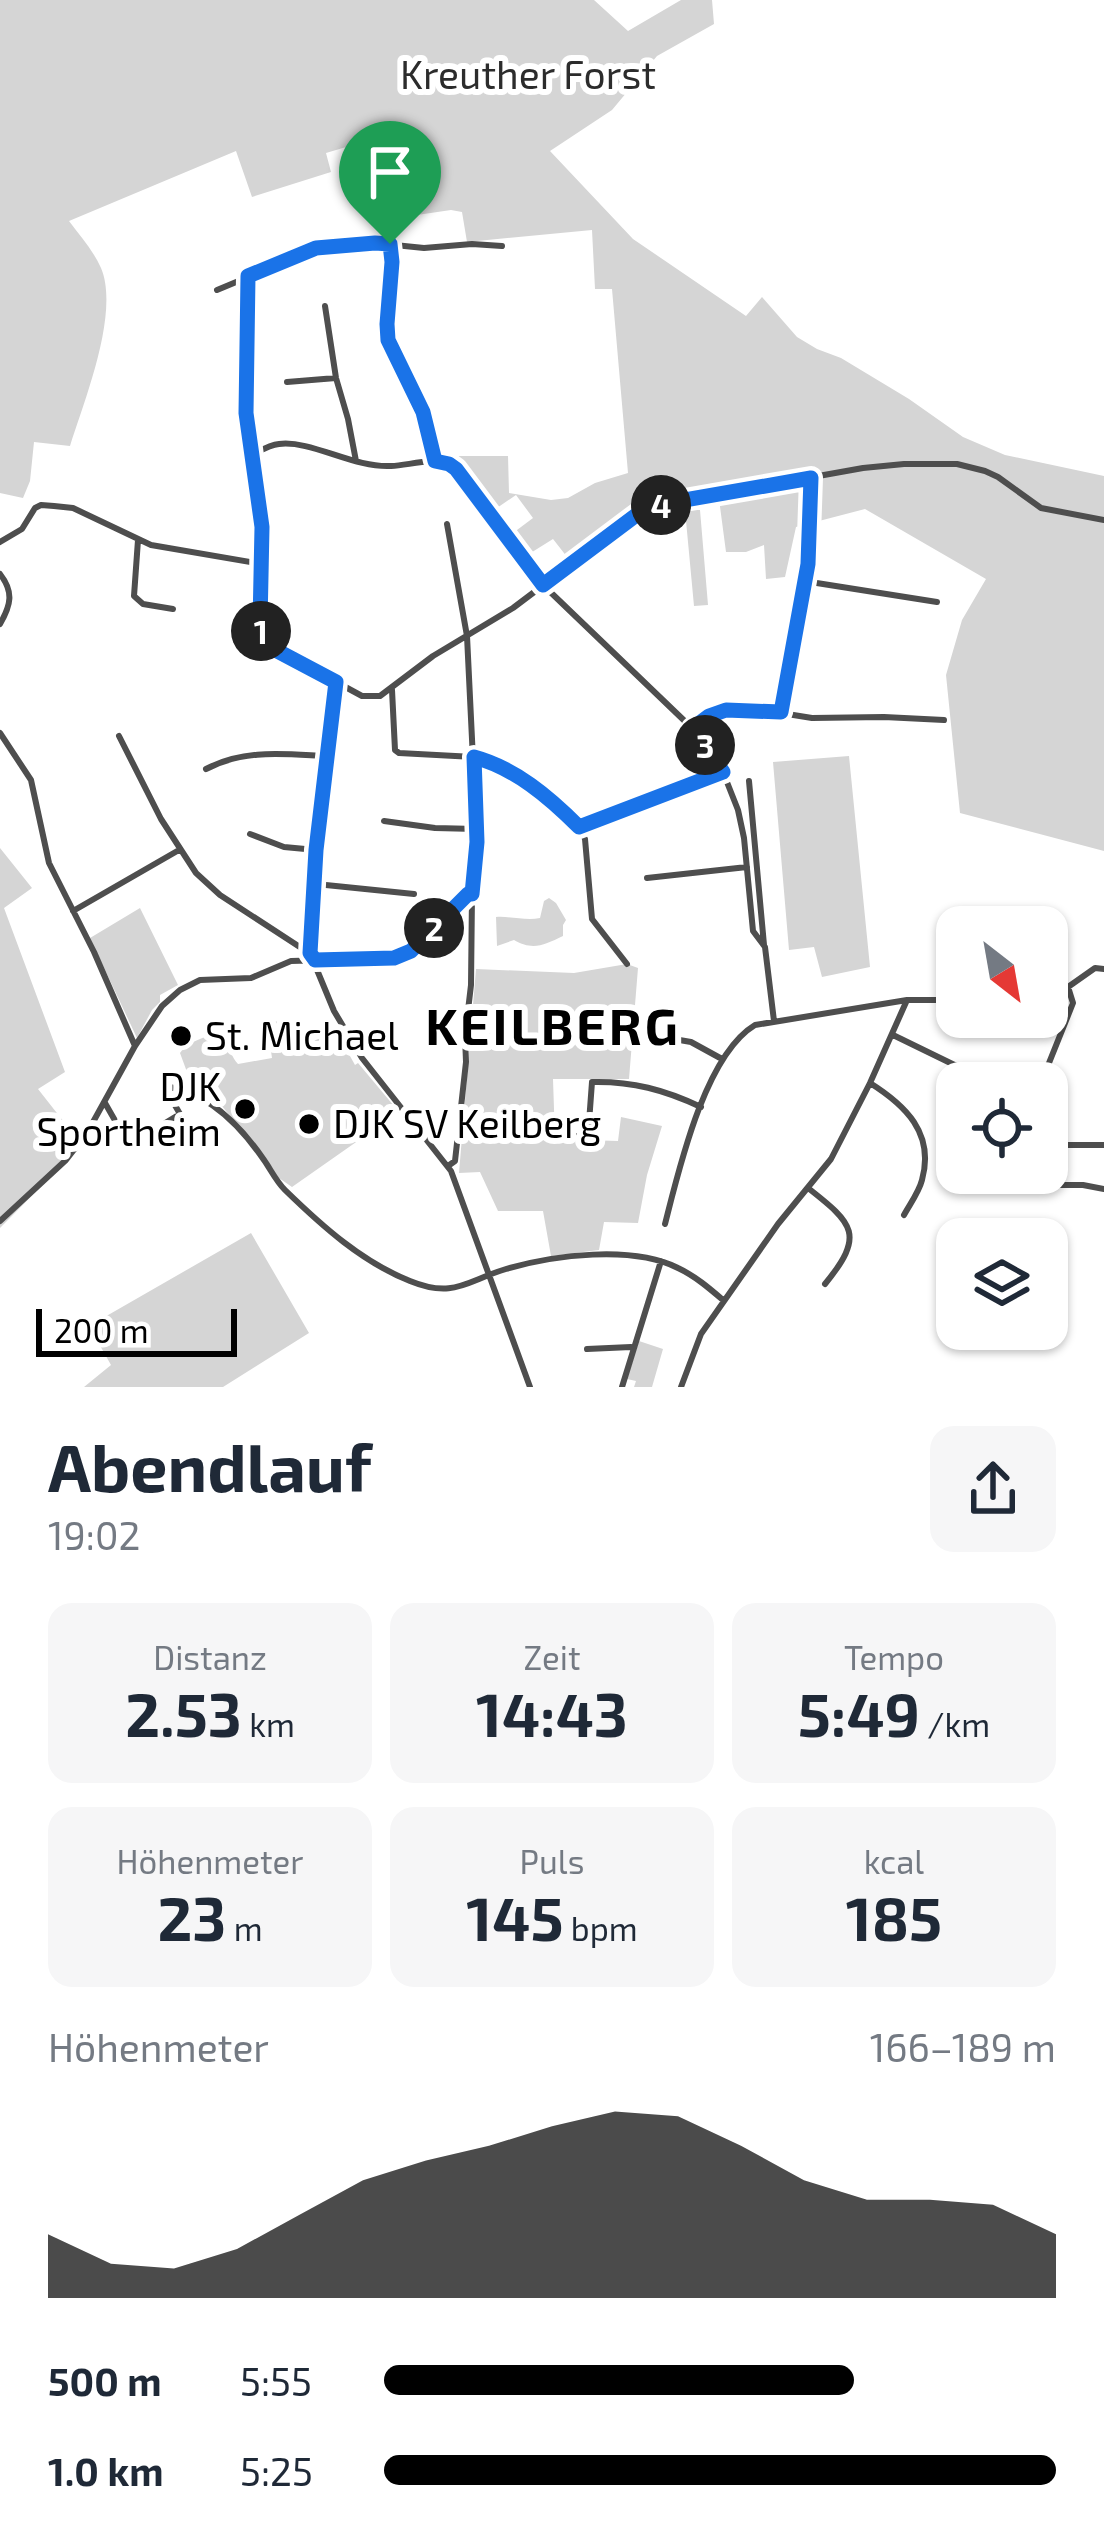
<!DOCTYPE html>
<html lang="de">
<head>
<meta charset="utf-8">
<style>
	body { margin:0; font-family:"Exo 2",sans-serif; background:#f6f6f7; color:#1f2937; height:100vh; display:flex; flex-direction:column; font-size:45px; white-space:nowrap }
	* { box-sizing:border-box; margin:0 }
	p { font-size:39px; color:#747a83 }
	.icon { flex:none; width:66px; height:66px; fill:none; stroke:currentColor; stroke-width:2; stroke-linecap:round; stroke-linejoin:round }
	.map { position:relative; height:1387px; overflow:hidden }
	.drawer { display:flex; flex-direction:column; background:#fff; flex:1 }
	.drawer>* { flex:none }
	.needle { width:78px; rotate:149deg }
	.controls { position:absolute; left:936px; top:906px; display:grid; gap:24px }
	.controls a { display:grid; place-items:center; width:132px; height:132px; border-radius:24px; background:#fff; box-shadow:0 3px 9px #0004; font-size:60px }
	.scale { position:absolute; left:36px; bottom:30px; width:201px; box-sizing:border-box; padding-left:12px; border:6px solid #000; border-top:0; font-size:33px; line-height:42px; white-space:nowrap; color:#000; -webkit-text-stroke:9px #fff; paint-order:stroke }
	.pin { position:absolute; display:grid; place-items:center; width:102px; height:102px; color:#fff; margin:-123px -51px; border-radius:50% 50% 50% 0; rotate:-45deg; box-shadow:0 0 12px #0007 }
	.pin .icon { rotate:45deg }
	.km { position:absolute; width:60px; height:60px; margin:-30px; border-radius:50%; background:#222; color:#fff; font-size:33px; line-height:60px; text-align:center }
	.round { display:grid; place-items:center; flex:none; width:126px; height:126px; border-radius:24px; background:#f6f6f7 }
	.headline { display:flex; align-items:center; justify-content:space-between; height:204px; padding:0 48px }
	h1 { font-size:66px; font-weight:700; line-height:90px }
	.stats { display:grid; grid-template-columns:repeat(3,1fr); gap:18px; height:204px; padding:12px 48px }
	.stats div { display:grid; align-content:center; border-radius:24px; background:#f6f6f7; text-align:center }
	.stats b { font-size:60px; font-weight:700 }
	.stats small { font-size:33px; font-weight:400 }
	.stats p { font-size:33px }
	.chart { height:336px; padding:24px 48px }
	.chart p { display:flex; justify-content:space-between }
	.chart svg { width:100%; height:216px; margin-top:12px; fill:#000; opacity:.7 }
	ul { padding:0 48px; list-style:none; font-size:39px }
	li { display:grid; grid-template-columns:192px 144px 1fr; align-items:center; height:90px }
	li i { height:30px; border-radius:15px; background:#000 }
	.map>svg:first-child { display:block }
	.green { fill:#d5d5d5 }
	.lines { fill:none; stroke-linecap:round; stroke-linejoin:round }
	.street { stroke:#4e4e4e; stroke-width:6 }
	.route-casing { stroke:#fff; stroke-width:24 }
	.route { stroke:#1a73e8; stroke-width:15 }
	.poi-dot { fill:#000; stroke:#fff; stroke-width:4.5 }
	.labels { text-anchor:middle; stroke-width:12; stroke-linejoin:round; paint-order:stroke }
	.park-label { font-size:39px; fill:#2c2c2c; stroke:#fff }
	.poi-label { font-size:39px; fill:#000; stroke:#fff; text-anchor:start }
	.district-label { font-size:51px; font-weight:bold; letter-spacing:3px; fill:#000; stroke:#fff }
</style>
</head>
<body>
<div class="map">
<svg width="1104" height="1387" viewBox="0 0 1104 1387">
	<rect width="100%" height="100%" fill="#fff"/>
	<path class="green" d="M 0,0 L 594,0 L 628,31 L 681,0 L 712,0 L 714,24 L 657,56 L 612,110 L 550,151 L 633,239 L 746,316 L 762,297 L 797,337 L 817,349 L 841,358 L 909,399 L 963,437 L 1005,455 L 1104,476 L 1104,851 L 960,813 L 946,675 L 962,620 L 986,579 L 865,509 L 796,527 L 785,577 L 766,579 L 764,545 L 746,552 L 726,552 L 719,499 L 661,509 L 641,517 L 640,512 L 571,562 L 553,539 L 529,554 L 513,533 L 533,518 L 516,495 L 494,510 L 454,460 L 459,456 L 508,456 L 509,493 L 551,500 L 568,498 L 595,483 L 628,473 L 612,289 L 595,289 L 592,230 L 467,242 L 462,212 L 451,210 L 417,215 L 409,171 L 372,176 L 363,142 L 326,153 L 331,172 L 252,197 L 236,151 L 69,221 C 80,236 93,250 101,268 C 120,313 84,401 70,446 L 34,442 L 30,481 L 23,498 L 0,493 Z
		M 685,510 L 700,510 L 708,605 L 694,606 Z
		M 849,756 L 870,967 L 822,977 L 814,947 L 789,950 L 773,762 Z
		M 0,848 L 32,888 L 4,908 L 65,1072 L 38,1089 L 82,1145 L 0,1228 Z
		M 549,898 L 556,903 L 566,920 L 563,925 L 563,936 C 544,945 533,951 514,940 L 497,946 L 496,917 C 511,916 526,921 540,918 L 544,901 Z
		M 140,908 L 178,985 L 160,995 L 160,1002 L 152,1010 L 137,1038 L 90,938 Z
		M 627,964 L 638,968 L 629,1079 L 553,1079 L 555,1139 L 618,1141 L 621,1117 L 662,1126 L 647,1175 L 638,1223 L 604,1222 L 599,1250 L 551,1256 L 543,1211 L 498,1211 L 480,1172 L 459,1173 L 476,969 L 574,973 Z
		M 286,1019 L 298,1044 L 307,1044 L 336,1031 L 355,1065 L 358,1063 L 399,1112 L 292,1187 L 279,1178 L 222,1106 L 202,1093 L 218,1082 L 210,1070 L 187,1072 L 180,1053 L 186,1045 L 214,1033 C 232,1040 226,1050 238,1064 L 272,1058 L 267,1024 Z
		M 251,1233 L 309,1333 L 223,1387 L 84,1387 L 111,1365 L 89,1326 Z
		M 639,1341 L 663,1349 L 652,1387 L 634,1387 L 636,1381 L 627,1379 Z"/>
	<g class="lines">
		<path class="street" d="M 373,173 L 392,262 L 387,324 L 389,340 L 423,412 L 435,461
			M 247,276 L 246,413 L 262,527 L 262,636 L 268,645 L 362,696 L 380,696 L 433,656 L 513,608 L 639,513 L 662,504 L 863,468 L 904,464 L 957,464 L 985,471 L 998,477 L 1041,508 L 1104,520
			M 217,290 L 316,249 L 375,243 L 424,248 L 472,244 L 502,246
			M 325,306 L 336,378 L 348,419 L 356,461
			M 287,382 L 336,378
			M 252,455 C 260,451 269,445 279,444 C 312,440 353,468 391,466 C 413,465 437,455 456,469 L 543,585 L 693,729 L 723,772 L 738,810 L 744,838 L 753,931 L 765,947 L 774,1021
			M 447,524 L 467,636 L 477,842 L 472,894 L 471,985 L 465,1036 L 466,1062 L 455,1161 L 448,1166
			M 138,540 L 134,596 L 143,604 L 173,609
			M 0,542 L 22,529 L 35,508 L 41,505 L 54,506 L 73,508 L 151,545 L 262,564
			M 0,574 C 14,592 11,605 0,624
			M 804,581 L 937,602
			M 336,682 L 316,850 L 310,953 L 334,1011 L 362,1058 L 451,1171 L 530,1387
			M 392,690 L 395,750 L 399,753 L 474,757 L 491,762 L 535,788 L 556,805 L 579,827 L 585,839 L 592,919 L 627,964
			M 781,712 L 808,564 L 811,478
			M 693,729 L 709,715 L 726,710 L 781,713 L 812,718 L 884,717 L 944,720
			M 0,733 L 31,780 L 49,863 L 94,952 L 135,1046
			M 119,736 L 161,819 L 196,873 L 220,895 L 309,953
			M 206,769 C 244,749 283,754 325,756
			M 749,781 L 764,945
			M 384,821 L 435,828 L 476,829
			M 579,827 L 721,773
			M 250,834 L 284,847 L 316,850
			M 647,878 L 747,867
			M 316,884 L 414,894
			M 73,911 L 179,850
			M 1047,996 L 1068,987 L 1095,968 L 1104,969
			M 893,1035 L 973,1074 L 981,1083
			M 668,1038 L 691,1042 L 722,1059
			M 870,1083 C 905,1105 935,1133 922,1180 C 919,1192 910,1204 904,1215
			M 1041,1083 L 1073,1003 L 1068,987
			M 164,1086 C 207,1091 240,1125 264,1160 C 271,1170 276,1181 285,1190 C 322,1226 362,1262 410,1281 C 454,1299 466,1281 506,1269 C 554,1255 632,1245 678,1268 C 695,1276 709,1288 723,1300
			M 105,1103 L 125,1138 L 134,1142 L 180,1114 L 165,1088
			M 565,1136 L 588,1136 L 592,1082 C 632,1081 665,1090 701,1107
			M 1047,1145 L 1104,1145
			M 1000,1173 L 1002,1177 L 1041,1185 L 1083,1185 L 1104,1189
			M 808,1188 C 854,1224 865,1235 825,1284
			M 0,1221 L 66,1160 L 87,1133 L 135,1046 L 162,1006 L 180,990 L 200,980 L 251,978 L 291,961 L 394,958 L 411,951 L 468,894 L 472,894
			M 665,1224 C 679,1169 705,1055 755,1025 L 907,1000 L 957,1000
			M 587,1349 L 631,1347
			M 622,1387 L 661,1261
			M 681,1387 L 701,1334 L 778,1224 L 831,1159 L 870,1083 L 907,1000"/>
	</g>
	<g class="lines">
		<defs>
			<path id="route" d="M 375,243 L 390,244 L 392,262 L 387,324 L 388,340 L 423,412 L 435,461 L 449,464 L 456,469 L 543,585 L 639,513 L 662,504 L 811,478 L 808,564 L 781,712 L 726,710 L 709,716 L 693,728 L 723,772 L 579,827 C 549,797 515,768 474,757 L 477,842 L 472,894 L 468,894 L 411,951 L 394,958 L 315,960 L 310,953 L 316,850 L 336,682 L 268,646 L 262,636 L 260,624 L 262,527 L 246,413 L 248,276 L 316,248 Z"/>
		</defs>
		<use href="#route" class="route-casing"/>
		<use href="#route" class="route"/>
	</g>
	<g class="poi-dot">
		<circle cx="181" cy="1036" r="12"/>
		<circle cx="245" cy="1109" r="12"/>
		<circle cx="309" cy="1124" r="12"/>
	</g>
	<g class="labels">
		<g class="park-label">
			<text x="528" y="89">Kreuther Forst</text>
		</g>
		<g class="poi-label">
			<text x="205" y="1050">St. Michael</text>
			<text x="221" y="1101" text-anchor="end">DJK<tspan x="221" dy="45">Sportheim</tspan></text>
			<text x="333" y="1138">DJK SV Keilberg</text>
		</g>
		<g class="district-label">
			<text x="553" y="1045">KEILBERG</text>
		</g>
	</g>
</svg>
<div class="controls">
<a><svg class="needle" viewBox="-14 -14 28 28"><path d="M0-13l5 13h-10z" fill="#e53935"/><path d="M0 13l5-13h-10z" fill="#747a83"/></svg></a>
<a><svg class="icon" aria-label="locate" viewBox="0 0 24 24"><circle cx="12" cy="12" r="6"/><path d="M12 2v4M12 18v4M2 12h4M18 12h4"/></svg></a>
<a><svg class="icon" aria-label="layers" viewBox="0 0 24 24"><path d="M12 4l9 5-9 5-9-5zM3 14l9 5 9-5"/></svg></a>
</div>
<div class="scale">200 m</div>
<div class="pin" style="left:390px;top:244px;background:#1e9e55"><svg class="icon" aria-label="arrive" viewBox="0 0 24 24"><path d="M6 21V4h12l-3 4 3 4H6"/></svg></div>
<b class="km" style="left:261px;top:631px">1</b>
<b class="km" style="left:434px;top:928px">2</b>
<b class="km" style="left:705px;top:745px">3</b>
<b class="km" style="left:661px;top:505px">4</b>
</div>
<section class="drawer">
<div class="headline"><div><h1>Abendlauf</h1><p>19:02</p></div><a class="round"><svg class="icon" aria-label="share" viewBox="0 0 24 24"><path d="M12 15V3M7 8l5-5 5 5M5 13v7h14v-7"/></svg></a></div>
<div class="stats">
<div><p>Distanz</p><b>2.53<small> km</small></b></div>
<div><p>Zeit</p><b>14:43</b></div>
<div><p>Tempo</p><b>5:49<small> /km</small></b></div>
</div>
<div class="stats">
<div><p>Höhenmeter</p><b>23<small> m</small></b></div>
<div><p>Puls</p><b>145<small> bpm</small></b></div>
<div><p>kcal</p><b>185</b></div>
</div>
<div class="chart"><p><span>Höhenmeter</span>166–189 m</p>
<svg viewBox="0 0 160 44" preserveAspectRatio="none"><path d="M0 44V31L10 37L20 38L30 34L40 27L50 20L60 16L70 13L80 9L90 6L100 7L110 13L120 20L130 24L140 24L150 25L160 31V44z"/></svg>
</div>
<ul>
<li><b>500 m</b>5:55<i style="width:70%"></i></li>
<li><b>1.0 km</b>5:25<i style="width:100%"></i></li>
</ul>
</section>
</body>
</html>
